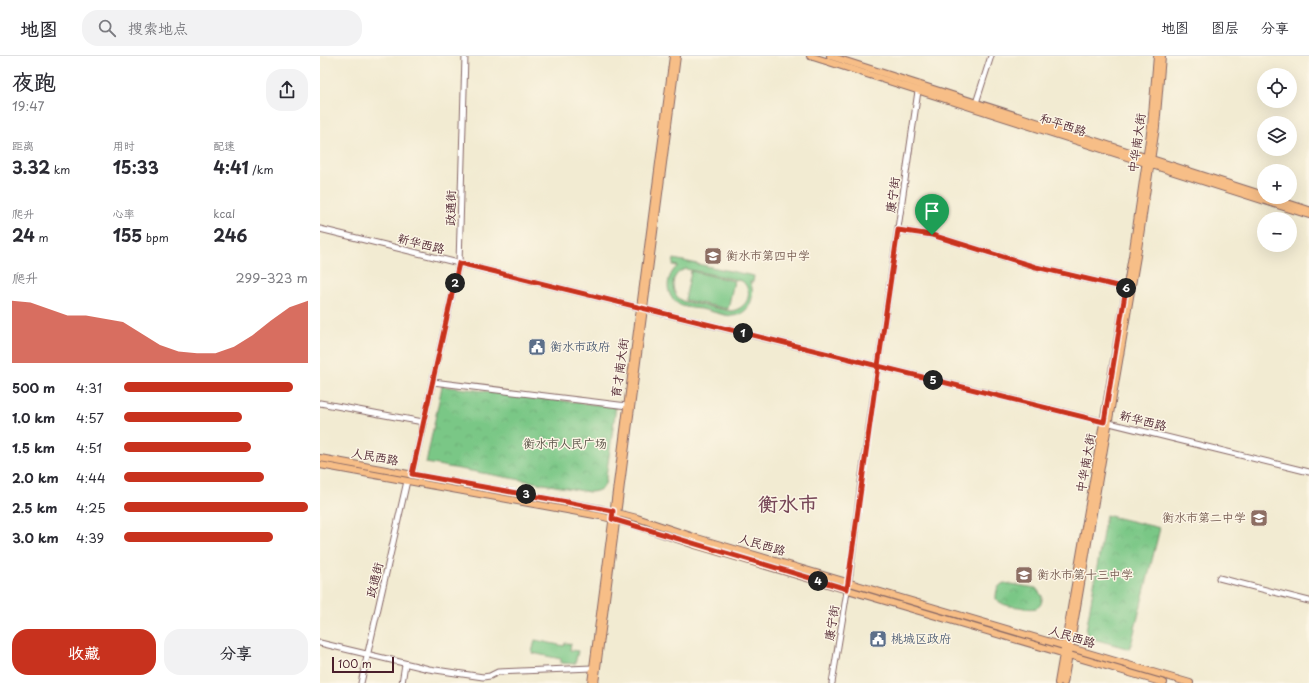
<!DOCTYPE html>
<html lang="zh">
<head>
<meta charset="utf-8">
<style>
	body { margin:0; font-family:"Playpen Sans","LXGW WenKai TC",sans-serif; background:#f2f2f3; color:#2b2b33; height:100vh; display:flex; flex-direction:column; font-size:15px; white-space:nowrap }
	* { box-sizing:border-box; margin:0 }
	p { font-size:13px; color:#7c7c81 }
	.icon { flex:none; width:22px; height:22px; fill:none; stroke:currentColor; stroke-width:2; stroke-linecap:round; stroke-linejoin:round }
	.map { position:relative; flex:1; overflow:hidden }
	.sheet { display:flex; flex-direction:column; background:#fff; width:320px }
	.sheet>* { flex:none }
	.fabs { position:absolute; left:937px; top:12px; display:grid; gap:8px }
	.fabs a { display:grid; place-items:center; width:40px; height:40px; border-radius:50%; background:#fff; box-shadow:0 4px 16px #0002; font-size:20px }
	.scale { position:absolute; left:12px; bottom:10px; width:62px; box-sizing:border-box; padding-left:4px; border:2px solid #4a1f2b; border-top:0; font-size:11px; line-height:14px; white-space:nowrap; color:#4a1f2b; -webkit-text-stroke:3px #fcf5e5; paint-order:stroke }
	.pin { position:absolute; display:grid; place-items:center; width:34px; height:34px; color:#fff; margin:-41px -17px; border-radius:50% 50% 50% 0; rotate:-45deg; box-shadow:0 0 4px #0007 }
	.pin .icon { rotate:45deg }
	.km { position:absolute; width:20px; height:20px; margin:-10px; border-radius:50%; background:#222; color:#fff; font-size:11px; line-height:20px; text-align:center }
	.round { display:grid; place-items:center; flex:none; width:42px; height:42px; border-radius:16px; background:#f2f2f3 }
	.head { display:flex; align-items:center; justify-content:space-between; height:68px; padding:0 12px }
	h1 { font-size:22px; font-weight:700; line-height:30px }
	.metrics { display:grid; grid-template-columns:repeat(3,1fr); gap:6px; height:68px; padding:4px 12px }
	.metrics div { display:grid; align-content:center }
	.metrics b { font-size:17px; font-weight:700 }
	.metrics small { font-size:11px; font-weight:400 }
	.metrics p { font-size:11px }
	.chart { height:112px; padding:8px 12px }
	.chart p { display:flex; justify-content:space-between }
	.chart svg { width:100%; height:72px; margin-top:4px; fill:#c8321e; opacity:.7 }
	.primary-button { display:flex; gap:8px; margin-top:auto; padding:8px 12px }
	.primary-button a { flex:1; height:46px; border-radius:16px; background:#c8321e; color:#fff; font-size:16px; font-weight:700; line-height:46px; text-align:center }
	.primary-button a+a { background:#f2f2f3; color:#2b2b33 }
	ul { padding:0 12px; list-style:none; font-size:13px }
	li { display:grid; grid-template-columns:64px 48px 1fr; align-items:center; height:30px }
	li i { height:10px; border-radius:5px; background:#c8321e }
	header { display:flex; align-items:center; gap:24px; box-sizing:border-box; height:56px; padding:0 20px; background:#fff; border-bottom:1px solid #e1e1e2 }
	header strong { font-size:19px }
	nav { display:flex; gap:22px; margin-inline-start:auto; font-size:14px }
	.search { width:280px; height:36px; background:#f2f2f3; display:flex; align-items:center; gap:10px; box-sizing:border-box; padding:0 14px; border-radius:16px; color:#7c7c81; font-size:15px }
	main { display:flex; flex:1; min-height:0 }
	.map>svg:first-child { display:block }
	.green { fill:#7ac786; stroke:#627358; fill-rule:evenodd }
	.park { fill:url(#park-crowns); stroke:#627358 }
	.lines { fill:none; stroke-linecap:round; stroke-linejoin:round }
	.minor-casing { stroke:#856665; stroke-width:7 }
	.major-casing { stroke:#856665; stroke-width:8 }
	.minor { stroke:#fff; stroke-width:5 }
	.major { stroke:#f7be87; stroke-width:6 }
	.route-casing { stroke:#fff; stroke-width:8 }
	.route { stroke:#c8321e; stroke-width:5 }
	.labels { text-anchor:middle; stroke-width:3; stroke-linejoin:round; paint-order:stroke }
	.street-label { font-size:12px; fill:#4a1f2b; stroke:#fcf5e5 }
	.education-label { font-size:12px; fill:#785e54; stroke:#fcf5e5; text-anchor:start }
	.service-label { font-size:12px; fill:#4e5e75; stroke:#fcf5e5; text-anchor:start }
	.park-label { font-size:12px; fill:#585146; stroke:#fcf5e5 }
	.town-label { font-size:20px; font-weight:bold; fill:#774758; stroke:#fcf5e5 }
</style>
</head>
<body>
<header>
<strong>地图</strong>
<div class="search"><svg class="icon" aria-label="search" viewBox="0 0 24 24"><circle cx="10" cy="10" r="6"/><path d="M15 15l6 6"/></svg>搜索地点</div>
<nav><a>地图</a><a>图层</a><a>分享</a></nav>
</header>
<main>
<section class="sheet">
<div class="head"><div><h1>夜跑</h1><p>19:47</p></div><a class="round"><svg class="icon" aria-label="share" viewBox="0 0 24 24"><path d="M12 15V3M7 8l5-5 5 5M5 13v7h14v-7"/></svg></a></div>
<div class="metrics">
<div><p>距离</p><b>3.32<small> km</small></b></div>
<div><p>用时</p><b>15:33</b></div>
<div><p>配速</p><b>4:41<small> /km</small></b></div>
</div>
<div class="metrics">
<div><p>爬升</p><b>24<small> m</small></b></div>
<div><p>心率</p><b>155<small> bpm</small></b></div>
<div><p>kcal</p><b>246</b></div>
</div>
<div class="chart"><p><span>爬升</span>299–323 m</p>
<svg viewBox="0 0 160 44" preserveAspectRatio="none"><path d="M0 44V6L10 7L20 11L30 15L40 15L50 17L60 19L70 26L80 33L90 37L100 38L110 38L120 34L130 27L140 18L150 10L160 6V44z"/></svg>
</div>
<ul>
<li><b>500 m</b>4:31<i style="width:92%"></i></li>
<li><b>1.0 km</b>4:57<i style="width:64%"></i></li>
<li><b>1.5 km</b>4:51<i style="width:69%"></i></li>
<li><b>2.0 km</b>4:44<i style="width:76%"></i></li>
<li><b>2.5 km</b>4:25<i style="width:100%"></i></li>
<li><b>3.0 km</b>4:39<i style="width:81%"></i></li>
</ul>
<div class="primary-button"><a>收藏</a><a>分享</a></div>
</section>
<div class="map">
<svg width="989" height="627" viewBox="0 0 989 627">
	<defs>
		<pattern id="park-crowns" width="20" height="18" patternUnits="userSpaceOnUse"><rect width="20" height="18" fill="#7ac786"/><path d="M2 6a3 3 0 1 1 6 0M12 15a3 3 0 1 1 6 0" fill="none" stroke="#6baa74"/></pattern>
	</defs>
	<rect width="100%" height="100%" fill="#fcf5e5"/>
	<filter id="ink" filterUnits="userSpaceOnUse"><feTurbulence type="fractalNoise" baseFrequency=".025" numOctaves="2"/><feDisplacementMap in="SourceGraphic" scale="8" xChannelSelector="R" yChannelSelector="G"/><feConvolveMatrix kernelMatrix="1 2 1 2 8 2 1 2 1" color-interpolation-filters="sRGB"/></filter>
	<filter id="wash" filterUnits="userSpaceOnUse"><feTurbulence type="fractalNoise" baseFrequency=".012" numOctaves="4" result="noise"/><feDisplacementMap in="SourceGraphic" scale="16" xChannelSelector="R" yChannelSelector="G"/><feGaussianBlur stdDeviation="0.9" result="paint"/><feColorMatrix in="noise" values="0 0 0 0 0 0 0 0 0 0 0 0 0 0 0 0 0 1.4 0 .05"/><feComposite in="paint" operator="in"/></filter>
	<g filter="url(#wash)">
		<rect width="100%" height="100%" fill="#f2ebd2"/>
		<path class="green" d="M 354,203 L 434,220 L 433,226 L 430,226 C 437,240 429,260 411,260 C 402,259 391,255 381,253 C 374,252 363,252 357,247 C 344,238 346,219 358,210 L 353,209 ZM 366,213 L 422,225 C 435,236 427,253 411,255 L 362,245 C 349,236 350,217 366,213 Z
			M 371,215 L 414,225 L 408,253 L 365,244 Z
			M 215,584 L 244,590 L 245,587 L 251,588 L 250,594 L 258,595 L 255,608 L 241,607 L 241,603 L 212,597 Z"/>
		<path class="park" d="M 122,330 L 296,351 L 285,428 C 282,434 276,436 269,436 L 106,407 Z
			M 786,459 L 840,472 L 810,593 L 770,582 L 768,580 L 766,575 Z
			M 684,527 L 716,532 L 722,540 C 723,556 710,553 699,551 C 690,550 683,550 676,543 C 676,535 677,530 684,527 Z"/>
	</g>
	<g filter="url(#ink)">
		<g class="lines">
			<defs>
				<path id="minor" d="M 656,47 L 671,0
					M 0,173 L 989,416
					M 578,174 L 612,179 L 716,211 L 806,232
					M 113,326 L 307,350
					M 0,347 L 103,366
					M 92,418 L 139,207 L 145,0
					M 899,522 L 989,545
					M 0,587 L 109,613 L 163,621 L 170,620 L 178,616 L 272,612
					M 41,627 L 87,425
					M 82,627 L 85,608
					M 512,627 L 530,517 L 541,426 L 598,35"/>
				<path id="major" d="M 490,0 L 989,159
					M 510,0 L 944,139
					M 949,141 L 989,154
					M 0,402 L 282,453 L 317,462 L 377,482 L 870,627
					M 0,409 L 280,460 L 315,469 L 375,489 L 844,627
					M 271,627 L 353,0
					M 275,627 L 357,0
					M 738,627 L 812,200 L 831,70 L 837,0
					M 744,627 L 817,200 L 836,71 L 842,0"/>
			</defs>
			<use href="#minor" class="minor-casing"/>
			<use href="#major" class="major-casing"/>
			<use href="#minor" class="minor"/>
			<use href="#major" class="major"/>
		</g>
	</g>
	<g class="lines" filter="url(#ink)">
		<defs>
			<path id="route" d="M 612,179 L 578,174 L 558,310 L 139,207 L 92,418 L 247,446 L 293,455 L 292,463 L 527,533 L 558,310 L 784,366 L 806,232 L 716,211 L 612,179"/>
		</defs>
		<use href="#route" class="route-casing"/>
		<use href="#route" class="route"/>
	</g>
	<defs>
		<symbol id="school-square" viewBox="-11 -11 22 22"><rect x="-9" y="-9" width="18" height="18" rx="4" fill="#8d6e63" stroke="#fcf5e5"/><path d="M0-5L7-2L0 1L-7-2ZM-4 1L0 2.5L4 1V4Q0 6-4 4Z" fill="#fff"/></symbol>
		<symbol id="civic-square" viewBox="-11 -11 22 22"><rect x="-9" y="-9" width="18" height="18" rx="4" fill="#5c6f8a" stroke="#fcf5e5"/><path d="M-.6-6.5H3V-4.5H.6V-3L4-1V1h2V6H-6V1h2V-1L-.6-3ZM-1.2 2.5V6h2.4V2.5Z" fill="#fff"/></symbol>
	</defs>
	<g fill-rule="evenodd">
		<use href="#school-square" x="383" y="190" width="20" height="20"/>
		<use href="#civic-square" x="207" y="281" width="20" height="20"/>
		<use href="#school-square" x="929" y="452" width="20" height="20"/>
		<use href="#school-square" x="694" y="509" width="20" height="20"/>
		<use href="#civic-square" x="548" y="573" width="20" height="20"/>
	</g>
	<g class="labels">
		<g class="street-label">
			<text transform="translate(743 69) rotate(18)" y="4">和平西路</text>
			<text transform="translate(817 87) rotate(-82)" y="4">中华南大街</text>
			<text transform="translate(573 139) rotate(-82)" y="4">康宁街</text>
			<text transform="translate(131 152) rotate(-89)" y="4">政通街</text>
			<text transform="translate(101 188) rotate(14)" y="4">新华西路</text>
			<text transform="translate(300 312) rotate(-82)" y="4">育才南大街</text>
			<text transform="translate(823 365) rotate(14)" y="4">新华西路</text>
			<text transform="translate(55 401) rotate(10)" y="4">人民西路</text>
			<text transform="translate(766 407) rotate(-80)" y="4">中华南大街</text>
			<text transform="translate(442 489) rotate(16)" y="4">人民西路</text>
			<text transform="translate(55 524) rotate(-76)" y="4">政通街</text>
			<text transform="translate(512 567) rotate(-81)" y="4">康宁街</text>
			<text transform="translate(752 581) rotate(17)" y="4">人民西路</text>
		</g>
		<g class="education-label">
			<text x="406" y="204">衡水市第四中学</text>
			<text x="926" y="466" text-anchor="end">衡水市第二中学</text>
			<text x="717" y="523">衡水市第十三中学</text>
		</g>
		<g class="service-label">
			<text x="230" y="295">衡水市政府</text>
			<text x="571" y="587">桃城区政府</text>
		</g>
		<g class="park-label">
			<text x="245" y="392">衡水市人民广场</text>
		</g>
		<g class="town-label">
			<text x="468" y="455">衡水市</text>
		</g>
	</g>
</svg>
<div class="fabs">
<a><svg class="icon" aria-label="locate" viewBox="0 0 24 24"><circle cx="12" cy="12" r="6"/><path d="M12 2v4M12 18v4M2 12h4M18 12h4"/></svg></a>
<a><svg class="icon" aria-label="layers" viewBox="0 0 24 24"><path d="M12 4l9 5-9 5-9-5zM3 14l9 5 9-5"/></svg></a>
<a>+</a>
<a>−</a>
</div>
<div class="scale">100 m</div>
<div class="pin" style="left:612px;top:179px;background:#1e9e55"><svg class="icon" aria-label="arrive" viewBox="0 0 24 24"><path d="M6 21V4h12l-3 4 3 4H6"/></svg></div>
<b class="km" style="left:423px;top:277px">1</b>
<b class="km" style="left:135px;top:227px">2</b>
<b class="km" style="left:206px;top:438px">3</b>
<b class="km" style="left:498px;top:525px">4</b>
<b class="km" style="left:613px;top:324px">5</b>
<b class="km" style="left:806px;top:232px">6</b>
</div>
</main>
</body>
</html>
